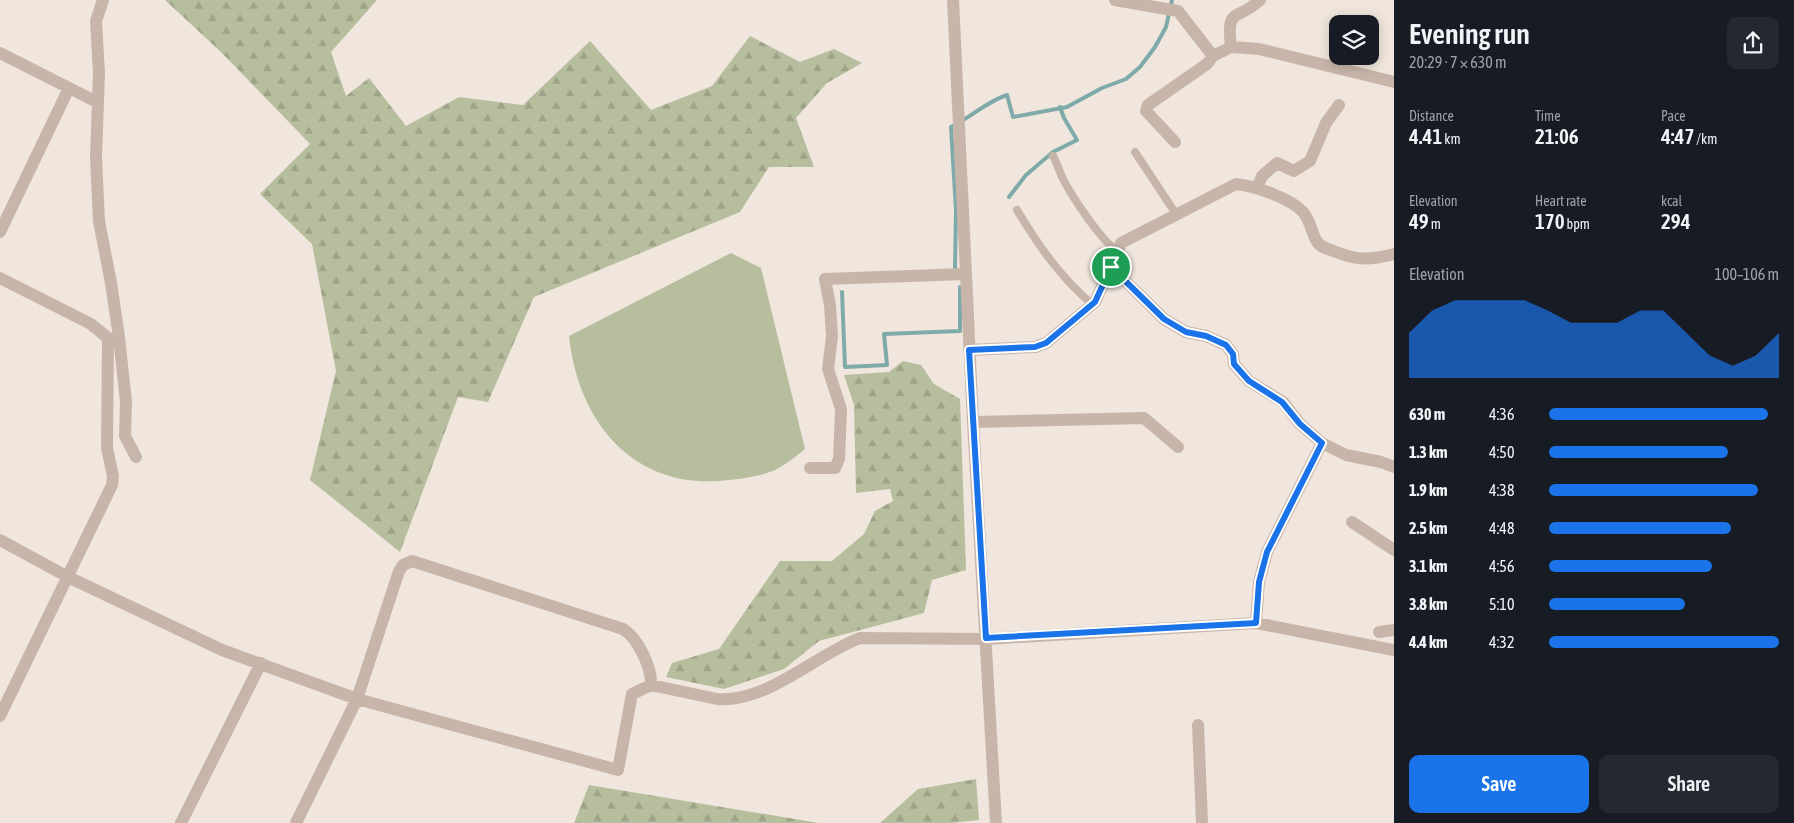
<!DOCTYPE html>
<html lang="en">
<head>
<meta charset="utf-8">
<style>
	body { margin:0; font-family:"Asap Condensed",sans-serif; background:#242831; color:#f1f3f6; height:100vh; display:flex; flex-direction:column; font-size:19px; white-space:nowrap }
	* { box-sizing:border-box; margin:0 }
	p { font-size:16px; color:#9ea1a6 }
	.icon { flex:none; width:28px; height:28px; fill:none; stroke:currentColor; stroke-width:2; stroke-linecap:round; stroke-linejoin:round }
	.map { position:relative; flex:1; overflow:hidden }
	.details { display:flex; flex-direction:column; background:#171b24; width:400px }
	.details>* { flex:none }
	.tools { position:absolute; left:1329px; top:15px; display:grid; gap:10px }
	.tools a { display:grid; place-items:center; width:50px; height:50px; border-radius:10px; background:#171b24; box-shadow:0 2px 12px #0003; font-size:25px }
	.pin { position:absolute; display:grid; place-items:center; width:42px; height:42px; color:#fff; margin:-21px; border:2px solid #fff; border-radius:50%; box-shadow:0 1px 5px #0007 }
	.round { display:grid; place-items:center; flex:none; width:52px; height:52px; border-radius:10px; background:#242831 }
	.headline { display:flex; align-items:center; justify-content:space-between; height:85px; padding:0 15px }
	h1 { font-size:28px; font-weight:600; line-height:38px }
	.stats { display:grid; grid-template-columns:repeat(3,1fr); gap:8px; height:85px; padding:5px 15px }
	.stats div { display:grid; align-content:center }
	.stats b { font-size:21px; font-weight:600 }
	.stats small { font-size:14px; font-weight:400 }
	.stats p { font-size:14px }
	.chart { height:140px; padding:10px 15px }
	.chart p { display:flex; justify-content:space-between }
	.chart svg { width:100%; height:90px; margin-top:5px; fill:#1a73e8; opacity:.7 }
	.button { display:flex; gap:10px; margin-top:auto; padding:10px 15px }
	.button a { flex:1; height:58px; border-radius:10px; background:#1a73e8; color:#fff; font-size:20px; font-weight:600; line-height:58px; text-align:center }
	.button a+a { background:#242831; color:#f1f3f6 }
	ul { padding:0 15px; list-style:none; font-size:16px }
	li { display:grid; grid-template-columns:80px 60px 1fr; align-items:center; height:38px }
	li i { height:12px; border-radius:6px; background:#1a73e8 }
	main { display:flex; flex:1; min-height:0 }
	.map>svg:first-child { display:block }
	.forest { fill:url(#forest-firs) }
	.pitch { fill:#b7be9e }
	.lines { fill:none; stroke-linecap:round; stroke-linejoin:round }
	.stream { stroke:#7eaba9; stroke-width:4 }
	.lane { stroke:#c8b5aa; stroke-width:8 }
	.street { stroke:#c8b5aa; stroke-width:12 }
	.route-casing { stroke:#fff; stroke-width:10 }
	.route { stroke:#1a73e8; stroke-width:6 }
</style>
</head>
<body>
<main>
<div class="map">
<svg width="1394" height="823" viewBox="0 0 1394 823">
	<defs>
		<pattern id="forest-firs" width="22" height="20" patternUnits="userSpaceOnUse" patternTransform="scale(1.25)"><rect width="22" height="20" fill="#b7be9e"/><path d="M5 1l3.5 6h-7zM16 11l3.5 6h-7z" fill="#9ea388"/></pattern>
	</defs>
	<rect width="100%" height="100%" fill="#f0e6dd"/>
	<path class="forest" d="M 165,0 L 377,0 L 331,52 L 346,96 L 369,78 L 406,126 L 459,97 L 523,105 L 590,41 L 651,110 L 712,86 L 750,36 L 800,62 L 834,49 L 862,63 L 827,83 L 796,118 L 814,167 L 769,167 L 740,212 L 534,297 L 488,402 L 458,397 L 400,552 L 310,480 L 336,371 L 312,244 L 260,194 L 310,144 L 222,53 Z
		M 903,361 L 921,365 L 934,384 L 960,399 L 966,570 L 932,580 L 924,613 L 819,641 L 784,669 L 724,689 L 666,677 L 672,663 L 719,649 L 780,561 L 832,561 L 864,534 L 875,511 L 893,501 L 890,489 L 856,493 L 854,405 L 844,375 L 889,372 Z
		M 976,779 L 979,820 L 952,823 L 880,823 L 918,789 Z
		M 589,785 L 819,823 L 574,823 Z"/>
	<path class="pitch" d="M 731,253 L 761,268 L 805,449 C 797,455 787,464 777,469 C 763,476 745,478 729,480 C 635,492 578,423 569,336 Z"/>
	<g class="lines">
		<path class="stream" d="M 1009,197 L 1026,175 L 1053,152 L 1077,140 L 1064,118 L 1060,107
			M 955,268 L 956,210 L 951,127 C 971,117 986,102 1007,95 L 1013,117 L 1067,107 L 1102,88 L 1126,79 L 1140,67 L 1155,47 L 1166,27 L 1172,0
			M 842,292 L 845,367 L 887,365 L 884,334 L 960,331 L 960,287"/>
		<path class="lane" d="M 1135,152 L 1176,214
			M 1053,156 C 1057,163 1059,170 1062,177 C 1070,193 1103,245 1118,250
			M 1017,210 C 1038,245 1061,278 1092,304"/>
		<path class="street" d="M 103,0 L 96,21 L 99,73 L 96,157 L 99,221 L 111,283 L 119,337 L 126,402 L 125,436 L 136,457
			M 953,0 L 973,422 L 996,823
			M 1115,0 L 1178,11 L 1213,56 L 1231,47 C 1226,5 1237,22 1260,0
			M 1231,47 L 1259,49 L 1394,82
			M 0,53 L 97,102
			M 1175,142 L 1146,111 L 1148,105 L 1207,64 L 1213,56
			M 1257,188 L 1262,176 L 1277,163 L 1294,171 L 1310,161 L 1326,123 L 1339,105
			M 0,232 L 69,88
			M 1394,254 C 1368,261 1355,260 1331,250 C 1324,248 1319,246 1316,240 C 1311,230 1310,220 1303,212 C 1290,198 1255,186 1236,184 L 1121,243 L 1111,267 L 1164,319 L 1186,332 L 1206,336 L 1226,345 L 1233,354 L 1234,364 L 1249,381 L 1283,402 L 1300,424 L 1322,443 L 1346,455 L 1381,462 L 1394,467
			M 0,278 L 91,324 L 108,338 L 107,448 L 113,476 L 112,485 L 0,716
			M 969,350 L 1035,347 L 1046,343 L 1095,302 L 1111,267
			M 973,422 L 1144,418 L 1178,447
			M 810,468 L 835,468 L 839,459 L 841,409 L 828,369 L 832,336 L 830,305 L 825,279 L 966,274
			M 1352,522 L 1394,550
			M 0,540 L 68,577 L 222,650 L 357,699 L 618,770 L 632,694 L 651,685 L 717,699 C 767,703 815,655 860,638 L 986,639 L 1256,623 L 1394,650
			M 1256,623 L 1259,582 L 1267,552 L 1322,443
			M 1379,632 L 1394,630
			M 1198,725 L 1202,823
			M 181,823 L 261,663
			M 296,823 L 357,699 L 399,571 L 403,565 L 412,561 L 623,629 C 638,638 652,668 651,685"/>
	</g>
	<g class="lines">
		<defs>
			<path id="route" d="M 1111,267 L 1164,319 L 1186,332 L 1206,336 L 1226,345 L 1233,354 L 1234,364 L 1249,381 L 1282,402 L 1300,424 L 1322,443 L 1267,552 L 1259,582 L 1256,623 L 986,638 L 969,350 L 1035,347 L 1046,343 L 1095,302 Z"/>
		</defs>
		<use href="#route" class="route-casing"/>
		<use href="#route" class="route"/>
	</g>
</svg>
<div class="tools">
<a><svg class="icon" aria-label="layers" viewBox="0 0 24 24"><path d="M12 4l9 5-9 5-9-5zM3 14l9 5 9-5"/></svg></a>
</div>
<div class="pin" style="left:1111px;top:267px;background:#1e9e55"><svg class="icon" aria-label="arrive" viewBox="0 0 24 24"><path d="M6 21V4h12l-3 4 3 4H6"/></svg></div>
</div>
<section class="details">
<div class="headline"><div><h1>Evening run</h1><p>20:29 · 7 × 630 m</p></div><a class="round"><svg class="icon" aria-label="share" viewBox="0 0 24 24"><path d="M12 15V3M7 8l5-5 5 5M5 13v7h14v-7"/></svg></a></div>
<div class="stats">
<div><p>Distance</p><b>4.41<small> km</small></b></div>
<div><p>Time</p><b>21:06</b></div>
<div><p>Pace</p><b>4:47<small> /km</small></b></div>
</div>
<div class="stats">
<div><p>Elevation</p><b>49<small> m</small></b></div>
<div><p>Heart rate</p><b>170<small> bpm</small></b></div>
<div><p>kcal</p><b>294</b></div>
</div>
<div class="chart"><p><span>Elevation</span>100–106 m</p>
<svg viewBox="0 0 160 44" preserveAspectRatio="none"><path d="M0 44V22L10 11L20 6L30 6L40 6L50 6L60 11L70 17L80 17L90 17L100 11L110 11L120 22L130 33L140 38L150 33L160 22V44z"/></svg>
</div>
<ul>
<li><b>630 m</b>4:36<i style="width:95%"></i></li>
<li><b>1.3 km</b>4:50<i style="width:78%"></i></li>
<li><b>1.9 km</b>4:38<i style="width:91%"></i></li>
<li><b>2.5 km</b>4:48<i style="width:79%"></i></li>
<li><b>3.1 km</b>4:56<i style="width:71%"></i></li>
<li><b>3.8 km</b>5:10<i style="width:59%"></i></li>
<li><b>4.4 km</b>4:32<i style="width:100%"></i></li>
</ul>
<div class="button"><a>Save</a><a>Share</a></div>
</section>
</main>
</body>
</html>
